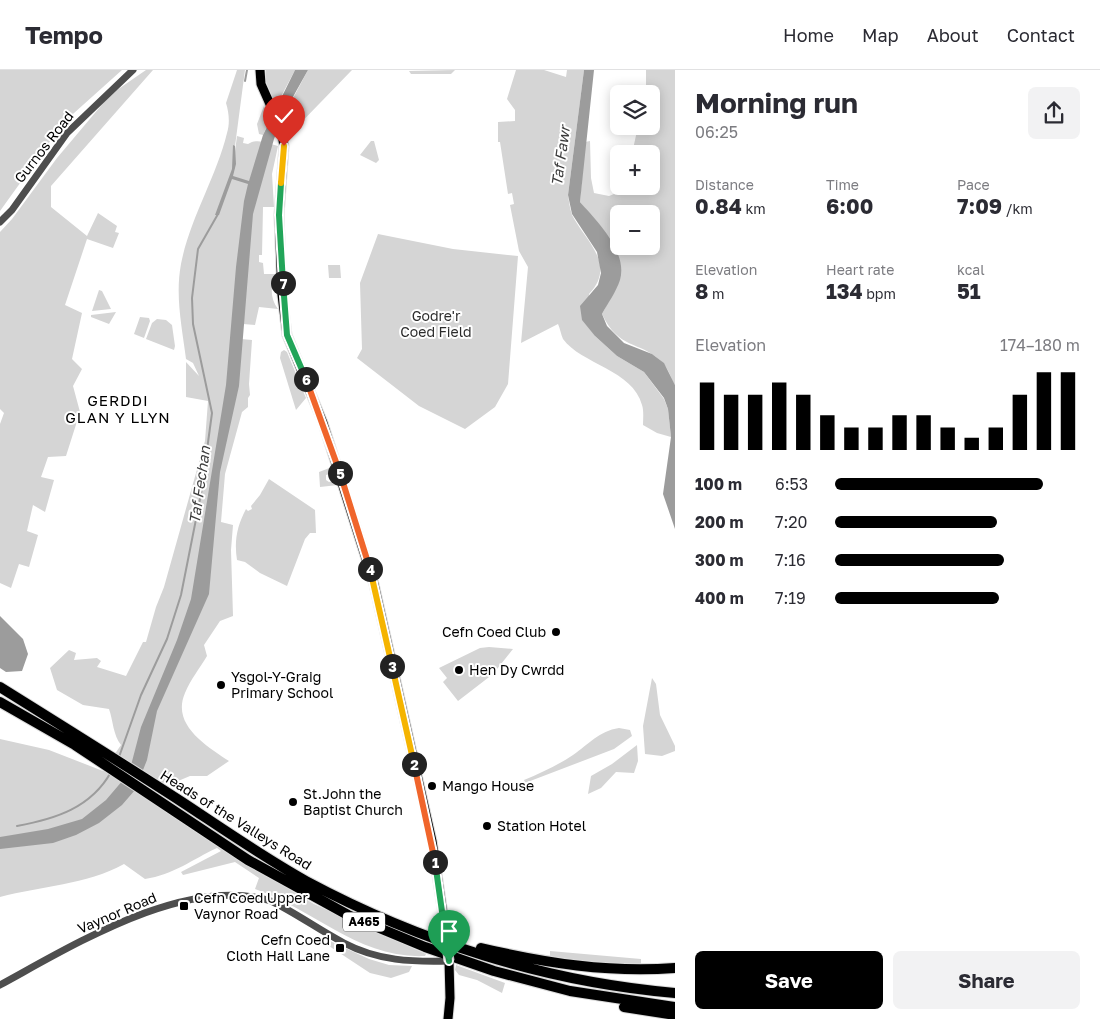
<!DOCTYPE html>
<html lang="en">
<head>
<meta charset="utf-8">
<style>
	body { margin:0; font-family:"Golos Text",sans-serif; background:#f2f2f3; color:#2b2b33; height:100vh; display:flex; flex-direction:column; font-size:19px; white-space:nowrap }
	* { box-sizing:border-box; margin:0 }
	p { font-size:16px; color:#7c7c81 }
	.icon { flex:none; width:28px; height:28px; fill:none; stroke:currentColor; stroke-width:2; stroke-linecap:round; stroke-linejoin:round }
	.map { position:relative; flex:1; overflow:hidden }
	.panel { display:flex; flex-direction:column; background:#fff; width:425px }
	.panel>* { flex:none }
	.tools { position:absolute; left:610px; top:15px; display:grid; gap:10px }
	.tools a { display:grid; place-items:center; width:50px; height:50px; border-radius:8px; background:#fff; box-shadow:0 2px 12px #0003; font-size:25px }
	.pin { position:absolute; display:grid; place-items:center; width:42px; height:42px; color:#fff; margin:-51px -21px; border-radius:50% 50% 50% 0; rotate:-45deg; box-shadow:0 0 5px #0007 }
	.pin .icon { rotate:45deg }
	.km { position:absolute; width:25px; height:25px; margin:-12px; border-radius:50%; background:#222; color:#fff; font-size:14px; line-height:25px; text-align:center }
	.round { display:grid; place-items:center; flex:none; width:52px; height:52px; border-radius:8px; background:#f2f2f3 }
	.summary { display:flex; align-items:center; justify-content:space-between; height:85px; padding:0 20px }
	h1 { font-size:28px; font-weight:700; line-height:38px }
	.figures { display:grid; grid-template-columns:repeat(3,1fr); gap:8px; height:85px; padding:5px 20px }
	.figures div { display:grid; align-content:center }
	.figures b { font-size:21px; font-weight:700 }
	.figures small { font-size:14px; font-weight:400 }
	.figures p { font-size:14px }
	.chart { height:140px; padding:10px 20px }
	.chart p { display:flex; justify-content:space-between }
	.chart svg { width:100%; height:90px; margin-top:5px; stroke:#000; stroke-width:6 }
	.cta { display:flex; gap:10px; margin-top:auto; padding:10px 20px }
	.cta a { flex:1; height:58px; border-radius:8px; background:#000; color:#fff; font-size:20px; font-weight:700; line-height:58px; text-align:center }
	.cta a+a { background:#f2f2f3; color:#2b2b33 }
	ul { padding:0 20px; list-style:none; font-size:16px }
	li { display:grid; grid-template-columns:80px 60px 1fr; align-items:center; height:38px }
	li i { height:12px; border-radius:6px; background:#000 }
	header { display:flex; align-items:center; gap:30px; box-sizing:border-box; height:70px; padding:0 25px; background:#fff; border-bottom:1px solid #e1e1e2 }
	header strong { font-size:24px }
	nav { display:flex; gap:28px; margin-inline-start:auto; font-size:18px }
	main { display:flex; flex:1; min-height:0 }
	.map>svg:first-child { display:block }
	.green { fill:#d5d5d5; fill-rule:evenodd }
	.water { fill:#9c9c9c }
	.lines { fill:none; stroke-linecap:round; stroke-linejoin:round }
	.stream { stroke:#9c9c9c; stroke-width:2 }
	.major-casing { stroke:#dbdbdb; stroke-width:11 }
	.highway-casing { stroke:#dbdbdb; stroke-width:12 }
	.minor { stroke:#4e4e4e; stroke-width:7 }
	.major { stroke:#000; stroke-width:9 }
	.highway { stroke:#000; stroke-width:10 }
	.major-bridge-casing { stroke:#dbdbdb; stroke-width:11; stroke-linecap:butt }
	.major-bridge { stroke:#000; stroke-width:9 }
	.split-1-casing { stroke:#fff; stroke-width:10 }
	.split-2-casing { stroke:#fff; stroke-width:10 }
	.split-3-casing { stroke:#fff; stroke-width:10 }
	.split-4-casing { stroke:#fff; stroke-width:10 }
	.split-5-casing { stroke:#fff; stroke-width:10 }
	.split-6-casing { stroke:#fff; stroke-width:10 }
	.split-7-casing { stroke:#fff; stroke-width:10 }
	.split-8-casing { stroke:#fff; stroke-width:10 }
	.split-9-casing { stroke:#fff; stroke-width:10 }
	.split-1 { stroke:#22a559; stroke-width:6 }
	.split-2 { stroke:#f0652b; stroke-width:6 }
	.split-3 { stroke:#f5b400; stroke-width:6 }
	.split-4 { stroke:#f5b400; stroke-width:6 }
	.split-5 { stroke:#f0652b; stroke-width:6 }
	.split-6 { stroke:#f0652b; stroke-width:6 }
	.split-7 { stroke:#22a559; stroke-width:6 }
	.split-8 { stroke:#22a559; stroke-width:6 }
	.split-9 { stroke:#f5b400; stroke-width:6 }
	.poi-dot { fill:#000; stroke:#fff; stroke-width:2 }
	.labels { text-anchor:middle; stroke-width:4; stroke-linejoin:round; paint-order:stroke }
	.shield { fill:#fff; stroke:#4c4c4c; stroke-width:1 }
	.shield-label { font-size:12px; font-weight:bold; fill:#000 }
	.street-label { font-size:14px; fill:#000; stroke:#fff }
	.park-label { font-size:14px; fill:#2c2c2c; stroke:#fff }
	.poi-label { font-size:14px; fill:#000; stroke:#fff; text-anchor:start }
	.water-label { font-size:15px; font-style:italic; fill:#3d3d3d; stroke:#fff }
	.neighbourhood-label { font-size:15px; letter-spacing:1px; fill:#000; stroke:#fff }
</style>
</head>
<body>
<header>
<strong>Tempo</strong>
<nav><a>Home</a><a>Map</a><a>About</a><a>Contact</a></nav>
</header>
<main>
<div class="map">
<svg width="675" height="949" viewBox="0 0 675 949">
	<rect width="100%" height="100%" fill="#fff"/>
	<path class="green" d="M 0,0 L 122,0 L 64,52 L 0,141 Z
		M 146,0 L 153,0 L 51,116 L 51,137 L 87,166 L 98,143 L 117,156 L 115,162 L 119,163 L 113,178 L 87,169 L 65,235 L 82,243 L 72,289 L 82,299 L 73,316 L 80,342 L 66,386 L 48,387 L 41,407 L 54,410 L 45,442 L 33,435 L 27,461 L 38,465 L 29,497 L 19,494 L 11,518 L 0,513 L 0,354 L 4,343 L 0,339 L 0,162 L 12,149 L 57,88 L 105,31 L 117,20 Z
		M 237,0 L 245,0 L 235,76 L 233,76 L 234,89 L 237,66 L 244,68 L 243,73 L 248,74 C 257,68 267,73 278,76 L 272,104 L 274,137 L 263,137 L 262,185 L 259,185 L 259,192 L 263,193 L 264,204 L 276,204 C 270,215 270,229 278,239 L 259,237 L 255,255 L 243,254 L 241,269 L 252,270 L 249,314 L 250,325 L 248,328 L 248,337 L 242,342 L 225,404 L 221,452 L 233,455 L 231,480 L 233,546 L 220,551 L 204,575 L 207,586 C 200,598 190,610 185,623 C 171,655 207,676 229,691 L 207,706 L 190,706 L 171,714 L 166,711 L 153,732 L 237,788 L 314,834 L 426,884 L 425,886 C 358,889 314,839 255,819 L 259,808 L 235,792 L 183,805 L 181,802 L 221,781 L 217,778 C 193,789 173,805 145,809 L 124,794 C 86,815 41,816 0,827 L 0,669 L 49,680 L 103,701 L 121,675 C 113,665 113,650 109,639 L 83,635 L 57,620 L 50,598 L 69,580 L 76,583 L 74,590 L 97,588 L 101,591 L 97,597 L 126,606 L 143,572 L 146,572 L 156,537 L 164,517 L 205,371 L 208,331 L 186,327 L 186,292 L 199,306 L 193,293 L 186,289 C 182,257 175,226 181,194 C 190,148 216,108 227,63 C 230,53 229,43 226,33 Z
		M 266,0 L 295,0 L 276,36 L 266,12 Z
		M 308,0 L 352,0 L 288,66 L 282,49 Z
		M 455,0 L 451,4 L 411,4 L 409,1 Z
		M 516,0 L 544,0 L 566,7 L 567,0 L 584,0 L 568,125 C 569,132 570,139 572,145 C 586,172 617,194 589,224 L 595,266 L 617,286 L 644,302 L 664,329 L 668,339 L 671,367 L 657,363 L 643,355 C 643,349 644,341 642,335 C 633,300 581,294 563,269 C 561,265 560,258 558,254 L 521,273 L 528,197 L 519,181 L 510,135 L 514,134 L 512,123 L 508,124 L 500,72 L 498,72 L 498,52 L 515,51 L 515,40 L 507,29 Z
		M 646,0 L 675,0 L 675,315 C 671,308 668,297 661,291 C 638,270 619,280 602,244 L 620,209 L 608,168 L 580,132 L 585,72 L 590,71 L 591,108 L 594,123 L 609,126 L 624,120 L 625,116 L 651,116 L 651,84 L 632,84 L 638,56 L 651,56 L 651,24 L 646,24 ZM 619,144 L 651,144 L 651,176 L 619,176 Z
		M 264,36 L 270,49 L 263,65 L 259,64 L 257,54 Z
		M 371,71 L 374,71 L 379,90 L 376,93 L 360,85 Z
		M 378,164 L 453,179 L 518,186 L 508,314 L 495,337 L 465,359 L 419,336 L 357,288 L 362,279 L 360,213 Z
		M 328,195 L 340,195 L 341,208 L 329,208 Z
		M 99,220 L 102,221 L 111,239 L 92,241 Z
		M 116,242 L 109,254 L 91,247 L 91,245 Z
		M 140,247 L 149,248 L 150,251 L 144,268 L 134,264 Z
		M 157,249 L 166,250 L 172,255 L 175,276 L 174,280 L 146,269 L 152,253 Z
		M 284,280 L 287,282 L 306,328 L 296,340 L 280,288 L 281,282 Z
		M 332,397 L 333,403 L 326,405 L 326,410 L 329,412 L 336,410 L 338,415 L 320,417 L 319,402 Z
		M 269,409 L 315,440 L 316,463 L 310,463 L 305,469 L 287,516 L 260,503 L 245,492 L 237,490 C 234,471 237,456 246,439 L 248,441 L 252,439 L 251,436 L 260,425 Z
		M 489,577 L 513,579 L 493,604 L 458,631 L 443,612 L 447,608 L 439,598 L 480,578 Z
		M 652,608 L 656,614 L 660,645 L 675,676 L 675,681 L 662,686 L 645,684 L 643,656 Z
		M 619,658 L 630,660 L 632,666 L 614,679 L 525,713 L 524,710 C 541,703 558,695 573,685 C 589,674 599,661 619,658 Z
		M 637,675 L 638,691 L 634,703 L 616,702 L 601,718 L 588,724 L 591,706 L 612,694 Z
		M 328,870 L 369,889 L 389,895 L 412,896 L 409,902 L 391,908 L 370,903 L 326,874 Z
		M 550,881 L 641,889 L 641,894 L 594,893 L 550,887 Z
		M 456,895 L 505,913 L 502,923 L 477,910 L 459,905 L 455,900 Z"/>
	<path class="water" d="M 295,0 L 308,0 L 284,43 L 274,69 L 253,144 L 239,316 L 220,402 L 209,524 L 157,641 L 147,690 L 135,720 L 122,735 L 99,753 L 76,765 L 53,773 L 0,779 L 0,767 L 48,759 L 82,749 L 106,730 L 129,703 L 141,657 L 177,570 L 191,529 L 226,315 L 236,197 L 244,131 L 248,114 L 232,109 L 219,145 L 215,145 L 232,99 L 233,75 L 235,76 L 236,94 L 233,106 L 249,111 L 263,65 Z
		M 584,0 L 594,0 L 580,132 C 597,151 628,182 620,210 C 616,222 608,233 602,244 L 607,256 L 624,273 L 652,284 L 664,293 L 675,315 L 675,459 L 663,424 L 671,367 L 668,339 L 664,328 L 644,302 L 617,286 L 595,266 L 582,250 L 580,236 L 598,215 L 601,203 L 597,182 L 572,144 L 568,125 Z
		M 0,546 L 23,569 L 28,584 L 22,601 L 6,602 L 0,598 Z"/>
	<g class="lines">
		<path class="stream" d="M 245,11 L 247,0
			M 119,687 L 141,625 L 167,569 L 181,525 L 201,424 L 212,343 L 193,254 L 192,228 L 198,179 L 218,144
			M 17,756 C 55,749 91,738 111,702"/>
		<defs>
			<path id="major" d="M 260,0 L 261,14 L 281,59 L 284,76 L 279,145 L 282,225 L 287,265 L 323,353 L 374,514 L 432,771 L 445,857
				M 448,949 L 450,928 L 449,891"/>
			<path id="highway" d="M 0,617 C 61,655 122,693 182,732 C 223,759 263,787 306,811 C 420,872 546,912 675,923
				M 0,632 L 75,675 L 248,790 L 348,845 L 425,877 L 494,901 L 570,921 L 675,937
				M 481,878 C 545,893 609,903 675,898
				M 624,937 L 675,945"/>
		</defs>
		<use href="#major" class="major-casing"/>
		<use href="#highway" class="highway-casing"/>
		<path class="minor" d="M 0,152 L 12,140 L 67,63 L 133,0
			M 0,915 C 72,876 187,804 271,831 C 296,843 319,860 344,873 C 378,891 412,892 449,891"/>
		<use href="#major" class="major"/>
		<use href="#highway" class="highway"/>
		<defs>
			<path id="major-bridge" d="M 445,857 L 449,891"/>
		</defs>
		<use href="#major-bridge" class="major-bridge-casing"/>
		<use href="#major-bridge" class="major-bridge"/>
	</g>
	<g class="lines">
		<defs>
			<path id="split-1" d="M 435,792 L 449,891"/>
			<path id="split-2" d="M 414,694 L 435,792"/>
			<path id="split-3" d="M 392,596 L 414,694"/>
			<path id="split-4" d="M 370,499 L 392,596"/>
			<path id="split-5" d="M 340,403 L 370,499"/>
			<path id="split-6" d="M 306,309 L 340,403"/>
			<path id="split-7" d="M 283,213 L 287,265 L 306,309"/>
			<path id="split-8" d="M 281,113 L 279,145 L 283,213"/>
			<path id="split-9" d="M 281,113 L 284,76"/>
		</defs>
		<use href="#split-1" class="split-1-casing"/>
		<use href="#split-2" class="split-2-casing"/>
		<use href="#split-3" class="split-3-casing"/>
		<use href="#split-4" class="split-4-casing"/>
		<use href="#split-5" class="split-5-casing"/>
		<use href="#split-6" class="split-6-casing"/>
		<use href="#split-7" class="split-7-casing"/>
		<use href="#split-8" class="split-8-casing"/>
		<use href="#split-9" class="split-9-casing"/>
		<use href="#split-1" class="split-1"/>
		<use href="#split-2" class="split-2"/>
		<use href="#split-3" class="split-3"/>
		<use href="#split-4" class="split-4"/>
		<use href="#split-5" class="split-5"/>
		<use href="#split-6" class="split-6"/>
		<use href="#split-7" class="split-7"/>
		<use href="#split-8" class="split-8"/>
		<use href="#split-9" class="split-9"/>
	</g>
	<g class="poi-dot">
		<circle cx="556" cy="562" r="5"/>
		<circle cx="459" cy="600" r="5"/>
		<circle cx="221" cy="615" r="5"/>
		<circle cx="432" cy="716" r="5"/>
		<circle cx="293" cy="732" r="5"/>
		<circle cx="487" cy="756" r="5"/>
		<rect x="179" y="831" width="10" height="10" rx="2.5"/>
		<rect x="335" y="873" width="10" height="10" rx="2.5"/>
	</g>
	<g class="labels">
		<rect class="shield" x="343" y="842.5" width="42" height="19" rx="4"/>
		<g class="shield-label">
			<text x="364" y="856">A465</text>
		</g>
		<g class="street-label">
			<text transform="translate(44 77) rotate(-52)" y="5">Gurnos Road</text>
			<text transform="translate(236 750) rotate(32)" y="5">Heads of the Valleys Road</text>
			<text transform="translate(117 843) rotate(-23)" y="5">Vaynor Road</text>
		</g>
		<g class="park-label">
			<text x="436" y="251">Godre'r<tspan x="436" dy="16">Coed Field</tspan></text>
		</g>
		<g class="poi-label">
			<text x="546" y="567" text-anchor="end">Cefn Coed Club</text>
			<text x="469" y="605">Hen Dy Cwrdd</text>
			<text x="231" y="612">Ysgol-Y-Graig<tspan x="231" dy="16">Primary School</tspan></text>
			<text x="442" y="721">Mango House</text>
			<text x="303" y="729">St.John the<tspan x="303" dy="16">Baptist Church</tspan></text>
			<text x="497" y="761">Station Hotel</text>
			<text x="194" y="833">Cefn Coed Upper<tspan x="194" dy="16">Vaynor Road</tspan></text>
			<text x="330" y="875" text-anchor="end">Cefn Coed<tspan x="330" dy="16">Cloth Hall Lane</tspan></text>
		</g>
		<g class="water-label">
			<text transform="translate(561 86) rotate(-82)" y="5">Taf Fawr</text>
			<text transform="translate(200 415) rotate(-82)" y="5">Taf Fechan</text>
		</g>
		<g class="neighbourhood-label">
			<text x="118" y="336">GERDDI<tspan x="118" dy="17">GLAN Y LLYN</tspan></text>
		</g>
	</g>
</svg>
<div class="tools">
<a><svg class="icon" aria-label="layers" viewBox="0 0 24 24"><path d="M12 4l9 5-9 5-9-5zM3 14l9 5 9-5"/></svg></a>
<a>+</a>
<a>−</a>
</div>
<div class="pin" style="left:449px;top:891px;background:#1e9e55"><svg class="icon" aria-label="arrive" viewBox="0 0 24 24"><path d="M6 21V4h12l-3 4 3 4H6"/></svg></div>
<div class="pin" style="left:284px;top:76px;background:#d93025"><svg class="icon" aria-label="check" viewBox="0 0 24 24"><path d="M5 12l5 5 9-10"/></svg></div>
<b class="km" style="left:435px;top:792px">1</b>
<b class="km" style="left:414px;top:694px">2</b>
<b class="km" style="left:392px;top:596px">3</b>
<b class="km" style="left:370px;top:499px">4</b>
<b class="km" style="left:340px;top:403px">5</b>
<b class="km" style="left:306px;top:309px">6</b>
<b class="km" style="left:283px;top:213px">7</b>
</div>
<section class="panel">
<div class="summary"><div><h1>Morning run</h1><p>06:25</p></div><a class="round"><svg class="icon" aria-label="share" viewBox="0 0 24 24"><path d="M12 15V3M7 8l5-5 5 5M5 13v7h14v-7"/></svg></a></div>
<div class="figures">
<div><p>Distance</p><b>0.84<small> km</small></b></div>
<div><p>Time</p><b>6:00</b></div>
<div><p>Pace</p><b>7:09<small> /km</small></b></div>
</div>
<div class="figures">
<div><p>Elevation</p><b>8<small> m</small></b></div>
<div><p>Heart rate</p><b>134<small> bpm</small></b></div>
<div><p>kcal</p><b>51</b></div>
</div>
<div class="chart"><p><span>Elevation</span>174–180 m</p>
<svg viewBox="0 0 160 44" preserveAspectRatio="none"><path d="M5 44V11M15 44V17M25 44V17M35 44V11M45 44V17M55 44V27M65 44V33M75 44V33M85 44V27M95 44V27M105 44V33M115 44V38M125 44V33M135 44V17M145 44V6M155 44V6"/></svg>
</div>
<ul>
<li><b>100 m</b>6:53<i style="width:85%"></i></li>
<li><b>200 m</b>7:20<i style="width:66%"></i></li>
<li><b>300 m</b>7:16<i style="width:69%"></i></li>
<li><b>400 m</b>7:19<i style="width:67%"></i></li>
</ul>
<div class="cta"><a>Save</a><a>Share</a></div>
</section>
</main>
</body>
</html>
